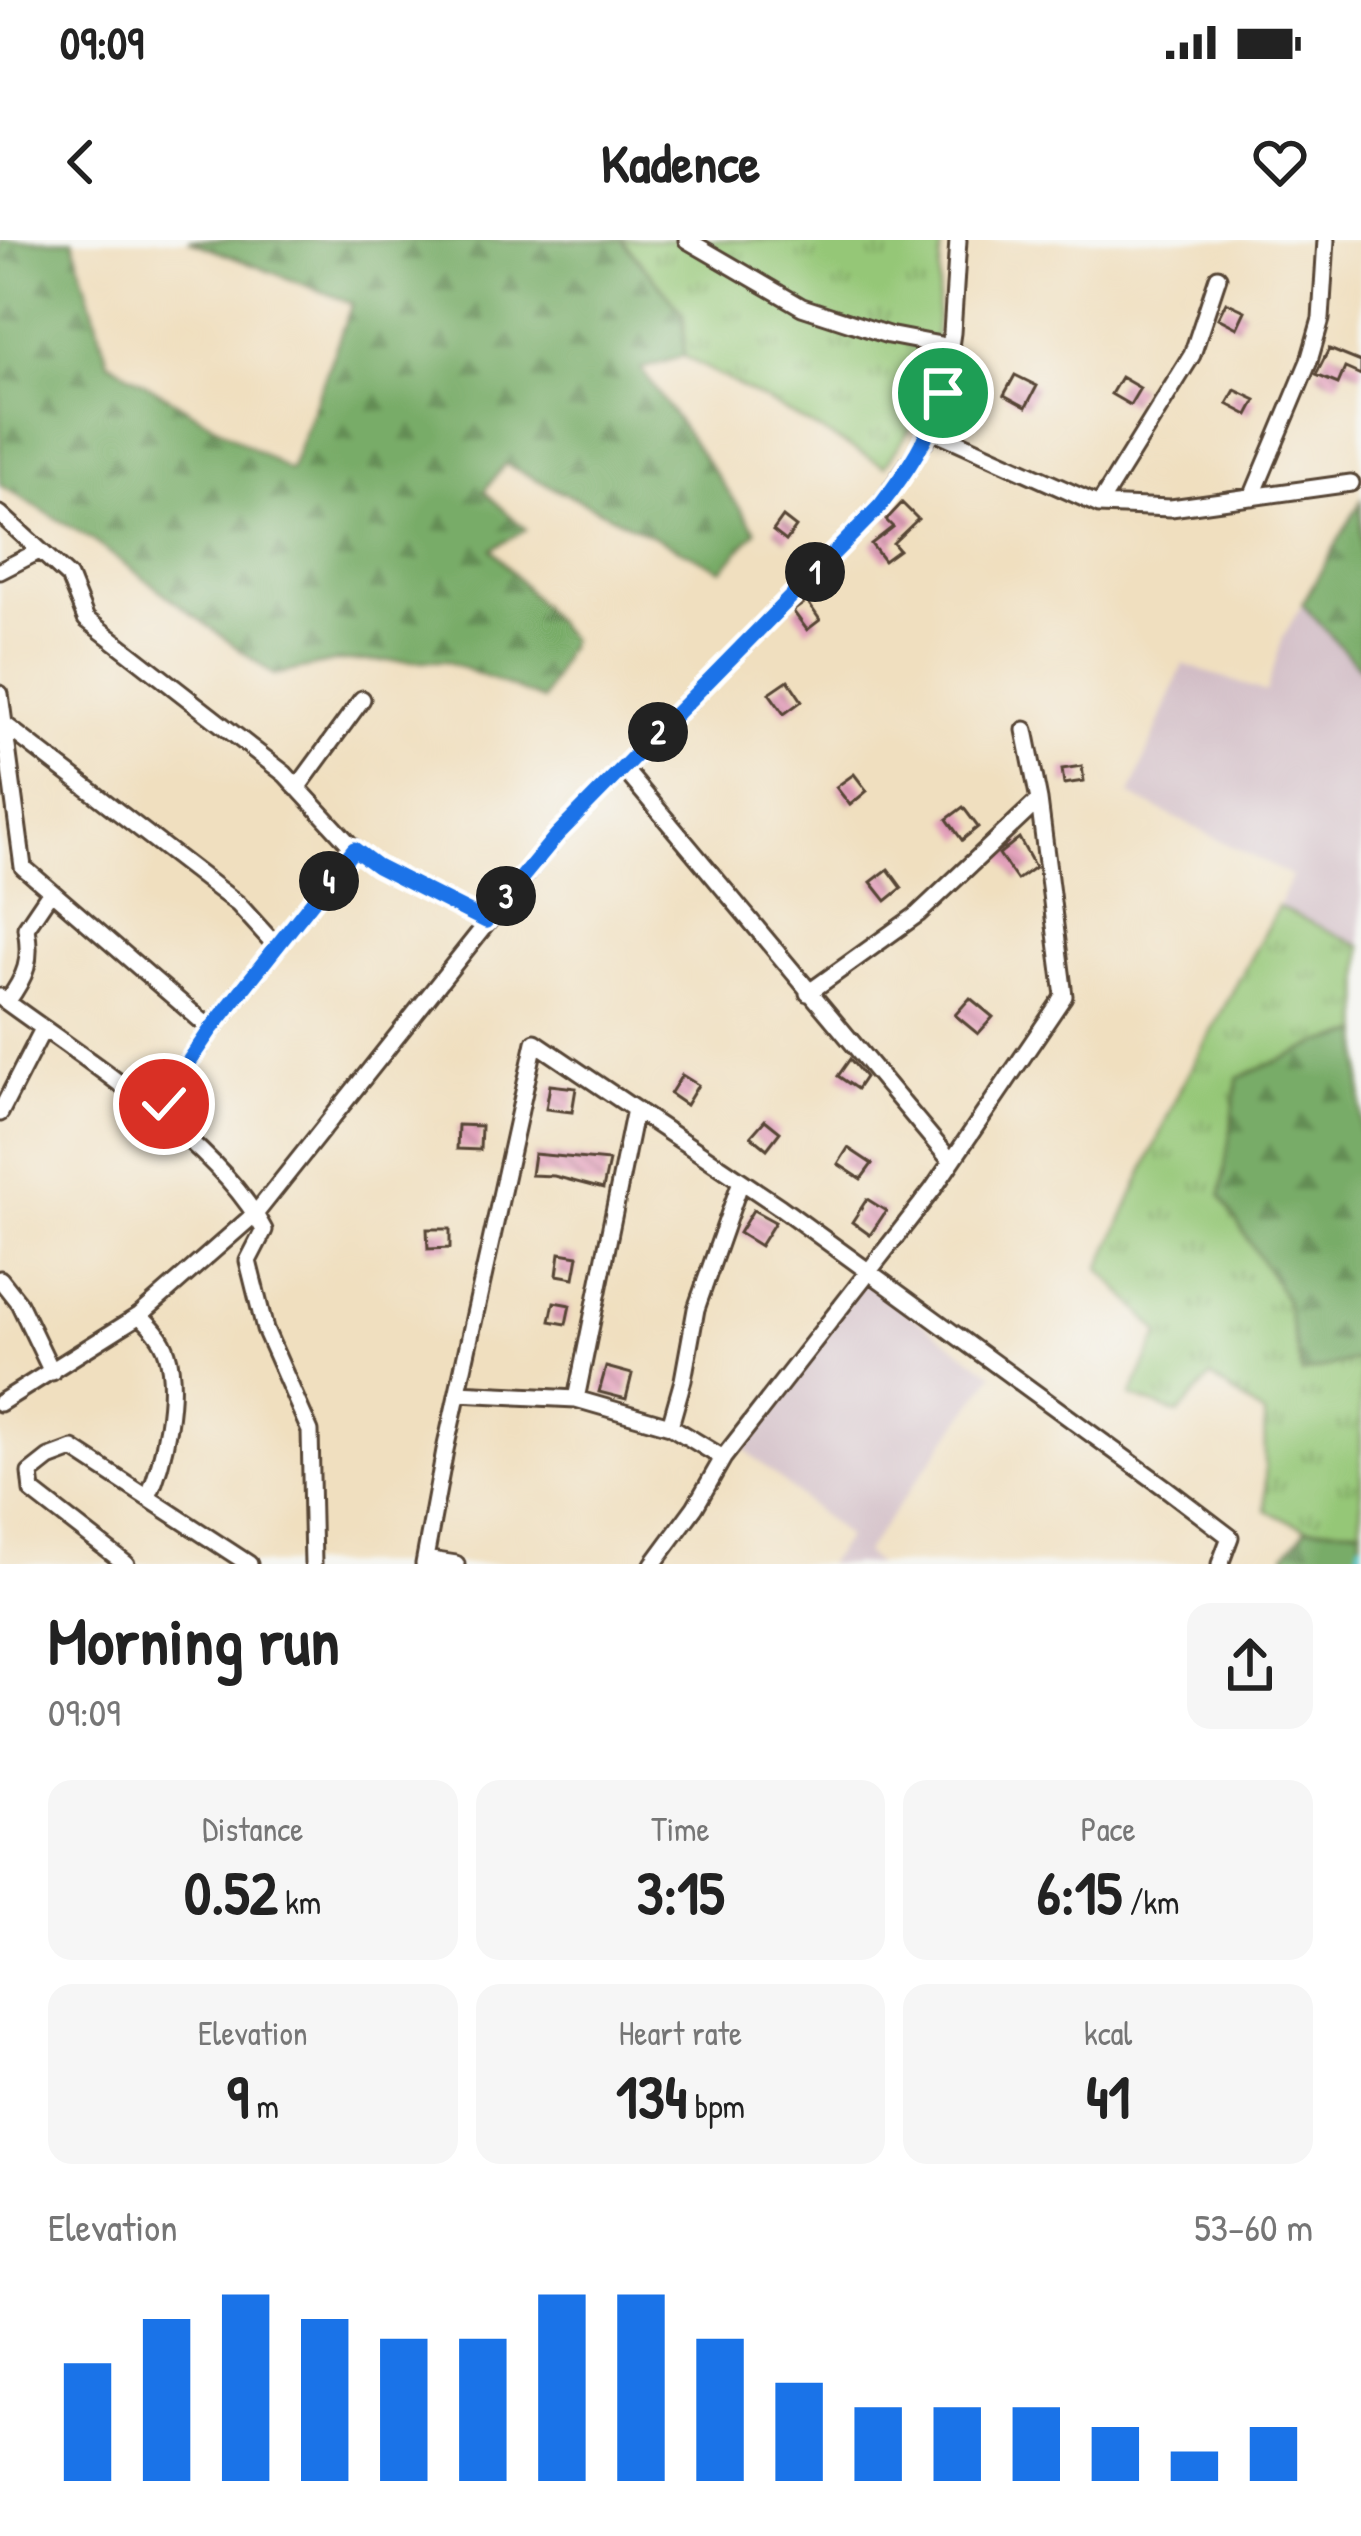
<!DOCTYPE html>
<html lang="en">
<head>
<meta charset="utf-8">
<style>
	body { margin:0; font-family:"Patrick Hand",sans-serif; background:#f6f6f6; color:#222; height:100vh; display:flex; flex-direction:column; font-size:45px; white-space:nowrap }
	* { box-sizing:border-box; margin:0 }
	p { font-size:39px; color:#767676 }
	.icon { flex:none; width:66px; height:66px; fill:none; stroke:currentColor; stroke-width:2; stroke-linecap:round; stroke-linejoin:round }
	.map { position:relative; height:1324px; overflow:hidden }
	.sheet { display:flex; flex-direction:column; background:#fff; flex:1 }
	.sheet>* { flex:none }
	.pin { position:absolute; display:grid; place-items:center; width:102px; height:102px; color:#fff; margin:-51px; border:6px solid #fff; border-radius:50%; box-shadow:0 3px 12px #0007 }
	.km { position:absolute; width:60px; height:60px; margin:-30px; border-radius:50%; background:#222; color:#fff; font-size:33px; line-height:60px; text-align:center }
	.round { display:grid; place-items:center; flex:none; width:126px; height:126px; border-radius:24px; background:#f6f6f6 }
	.summary { display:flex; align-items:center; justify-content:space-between; height:204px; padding:0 48px }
	h1 { font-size:66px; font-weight:700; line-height:90px }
	.stats { display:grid; grid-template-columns:repeat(3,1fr); gap:18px; height:204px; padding:12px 48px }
	.stats div { display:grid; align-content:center; border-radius:24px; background:#f6f6f6; text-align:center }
	.stats b { font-size:60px; font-weight:700 }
	.stats small { font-size:33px; font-weight:400 }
	.stats p { font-size:33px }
	.chart { height:336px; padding:24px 48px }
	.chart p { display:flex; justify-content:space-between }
	.chart svg { width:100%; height:216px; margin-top:12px; stroke:#1a73e8; stroke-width:6 }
	.status { display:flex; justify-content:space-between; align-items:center; height:84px; padding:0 60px; background:#fff; direction:ltr }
	.status svg { height:33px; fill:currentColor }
	header { display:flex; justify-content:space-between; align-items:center; height:156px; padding:0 48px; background:#fff; font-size:54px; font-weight:700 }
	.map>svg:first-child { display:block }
	.industrial { fill:#d2bdc6 }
	.grass { fill:url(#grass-tufts); stroke:#68784a; stroke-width:3 }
	.forest { fill:url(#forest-firs); stroke:#5a6b43; stroke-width:3 }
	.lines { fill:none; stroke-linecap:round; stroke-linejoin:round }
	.stream { stroke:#5dcad2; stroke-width:4.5 }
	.building { fill:url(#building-back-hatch) }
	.minor-casing { stroke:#564536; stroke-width:21 }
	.minor { stroke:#fff; stroke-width:15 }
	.route-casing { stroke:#fff; stroke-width:24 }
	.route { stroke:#1a73e8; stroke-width:15 }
</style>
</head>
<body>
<div class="status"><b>09:09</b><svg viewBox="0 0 49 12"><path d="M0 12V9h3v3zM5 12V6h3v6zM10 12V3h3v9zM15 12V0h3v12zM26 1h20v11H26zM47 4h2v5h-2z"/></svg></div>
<header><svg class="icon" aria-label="back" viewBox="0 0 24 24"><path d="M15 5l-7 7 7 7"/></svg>Kadence<svg class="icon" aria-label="heart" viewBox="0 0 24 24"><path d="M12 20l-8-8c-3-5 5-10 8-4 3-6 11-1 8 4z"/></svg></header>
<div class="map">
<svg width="1361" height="1324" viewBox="0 0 1361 1324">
	<defs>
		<pattern id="grass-tufts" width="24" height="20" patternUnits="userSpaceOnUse" patternTransform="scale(3)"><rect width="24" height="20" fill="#95c777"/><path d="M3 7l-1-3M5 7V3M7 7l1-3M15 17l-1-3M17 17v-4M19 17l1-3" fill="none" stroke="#7ba261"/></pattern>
		<pattern id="forest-firs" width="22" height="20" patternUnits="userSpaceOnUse" patternTransform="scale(3)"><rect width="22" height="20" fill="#78ac68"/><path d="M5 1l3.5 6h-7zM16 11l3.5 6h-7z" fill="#648c55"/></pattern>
		<pattern id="building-back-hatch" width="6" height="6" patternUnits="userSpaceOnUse" patternTransform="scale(3)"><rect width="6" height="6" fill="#e3a0bb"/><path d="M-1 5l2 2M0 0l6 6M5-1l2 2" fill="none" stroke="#b98397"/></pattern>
	</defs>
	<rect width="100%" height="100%" fill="#f6f6f2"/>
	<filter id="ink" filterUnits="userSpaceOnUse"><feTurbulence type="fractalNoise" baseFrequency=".00833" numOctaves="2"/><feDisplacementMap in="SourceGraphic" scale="24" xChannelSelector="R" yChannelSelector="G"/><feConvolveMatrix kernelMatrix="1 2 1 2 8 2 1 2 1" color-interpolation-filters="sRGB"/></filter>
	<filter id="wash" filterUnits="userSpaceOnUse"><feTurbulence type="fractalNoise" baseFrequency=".004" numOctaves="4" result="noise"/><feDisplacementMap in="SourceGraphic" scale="48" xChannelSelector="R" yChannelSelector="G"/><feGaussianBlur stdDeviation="2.7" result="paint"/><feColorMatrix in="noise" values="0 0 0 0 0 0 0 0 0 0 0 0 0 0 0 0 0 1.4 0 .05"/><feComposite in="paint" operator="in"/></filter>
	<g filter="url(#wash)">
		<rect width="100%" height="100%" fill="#f0dfbf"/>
		<path class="industrial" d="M 1302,364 L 1361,429 L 1361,706 L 1278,667 L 1291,636 L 1130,555 L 1183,424 L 1266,452 L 1283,397 Z
			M 861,1039 L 994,1134 L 864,1313 L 877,1324 L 827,1324 L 847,1297 L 740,1205 Z"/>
		<path class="grass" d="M 622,0 L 942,0 L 934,120 L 917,179 L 885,226 L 684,116 L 684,74 Z
			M 1278,667 L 1361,706 L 1361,793 L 1320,803 L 1221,955 L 1286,1060 L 1302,1134 L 1361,1118 L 1361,1288 L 1307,1288 L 1266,1271 L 1264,1175 L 1211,1137 L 1178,1174 L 1131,1156 L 1160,1093 L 1100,1029 L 1179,851 Z"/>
		<path class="forest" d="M 0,0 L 73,0 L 108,121 L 290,231 L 352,63 L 188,0 L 622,0 L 684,74 L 684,116 L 641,129 L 756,291 L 722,330 L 505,224 L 484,251 L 526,290 L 492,309 L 570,400 L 543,460 L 446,421 L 338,421 L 274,435 L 91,299 L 0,245 Z
			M 1361,261 L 1361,429 L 1302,364 Z
			M 1361,793 L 1361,1118 L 1302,1134 L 1286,1060 L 1221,956 L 1238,838 L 1320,803 Z
			M 1307,1288 L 1361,1288 L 1361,1324 L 1289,1324 L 1285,1314 Z"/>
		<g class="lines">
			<path class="stream" d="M 1357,1324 L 1361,1303"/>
		</g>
		<g id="blocks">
			<path class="building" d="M 1226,62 L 1245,71 L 1237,88 L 1218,78 Z
				M 1329,109 L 1361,122 L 1361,135 L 1345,128 L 1338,144 L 1316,135 Z
				M 1015,135 L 1037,146 L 1026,167 L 1004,155 Z
				M 1121,137 L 1140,148 L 1130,165 L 1111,154 Z
				M 1235,150 L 1256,160 L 1248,175 L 1227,164 Z
				M 902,263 L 918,279 L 893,303 L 899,310 L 884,321 L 871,304 L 893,287 L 886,280 Z
				M 783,277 L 796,287 L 786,301 L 773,291 Z
				M 807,361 L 820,380 L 807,390 L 793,371 Z
				M 788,440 L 802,461 L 784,474 L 769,453 Z
				M 1082,526 L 1084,541 L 1064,544 L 1062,529 Z
				M 854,534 L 867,551 L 850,565 L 836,547 Z
				M 963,567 L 978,587 L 962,600 L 947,579 Z
				M 1019,598 L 1035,627 L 1017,640 L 999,614 Z
				M 888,629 L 902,648 L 886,661 L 871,642 Z
				M 970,758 L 993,777 L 978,794 L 955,775 Z
				M 850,819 L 865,837 L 857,849 L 838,836 Z
				M 682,835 L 698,845 L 686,865 L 670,854 Z
				M 550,845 L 576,848 L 572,872 L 546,869 Z
				M 765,880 L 780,892 L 767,909 L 751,896 Z
				M 458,885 L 481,886 L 480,910 L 457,909 Z
				M 848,908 L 872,924 L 861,939 L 838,924 Z
				M 534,914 L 609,921 L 603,949 L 554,936 L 531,935 Z
				M 867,959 L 886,971 L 870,995 L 852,982 Z
				M 753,970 L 775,982 L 760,1006 L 739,993 Z
				M 427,989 L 450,989 L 450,1008 L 428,1009 Z
				M 560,1013 L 578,1016 L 574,1038 L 557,1035 Z
				M 554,1062 L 570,1065 L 566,1084 L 550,1081 Z
				M 606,1127 L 632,1134 L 626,1159 L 599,1152 Z"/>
		</g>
	</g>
	<g filter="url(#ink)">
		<use href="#blocks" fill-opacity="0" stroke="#564536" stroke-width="3"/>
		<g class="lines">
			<defs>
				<path id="minor" d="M 687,0 L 802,67 L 888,95 L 951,107
					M 932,190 L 1099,265 L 1171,268 L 1351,243
					M 1252,257 L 1309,121 L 1321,79 L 1326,0
					M 1099,265 L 1192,115 L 1218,37
					M 0,274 L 69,337 L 86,379 L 285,534 L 354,609 L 377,626 L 486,681
					M 0,331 L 37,312
					M 0,454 L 23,627 L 211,789
					M 4,484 L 238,664 L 277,707
					M 623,528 L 951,921
					M 297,548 L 362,459
					M 808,753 L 918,674 L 1039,560
					M 0,757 C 80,816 219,903 264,990 L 248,1021 L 265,1089 L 310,1191 L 313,1324
					M 7,762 C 26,736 32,721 26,688 L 51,651
					M 0,873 L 43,789
					M 163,880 L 170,849 L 211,789 L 354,609
					M 0,1039 L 19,1063 L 52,1132
					M 140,1075 C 151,1086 162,1097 167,1113 C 179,1152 164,1222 148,1257
					M 458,1153 L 576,1159 L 670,1186 L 723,1218
					M 576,1159 L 635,869
					M 0,1163 L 140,1075 L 256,973 L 557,595 L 880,266 L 932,190 L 943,153 L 952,93 L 958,0
					M 670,1186 L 683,1140 L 696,1069 L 741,941
					M 425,1319 L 456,1324
					M 126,1324 L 32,1251 L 30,1233 L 49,1218 L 73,1209 L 249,1324
					M 424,1324 L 445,1210 L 535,802 L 780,967 L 1167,1249 L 1230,1297 L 1220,1324
					M 653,1324 L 695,1267 L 723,1218 L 933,949 L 1064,756 L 1039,560 L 1025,490"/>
			</defs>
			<use href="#minor" class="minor-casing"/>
			<use href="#minor" class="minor"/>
		</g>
	</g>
	<g class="lines" filter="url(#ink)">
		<defs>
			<path id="route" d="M 164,864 L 170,849 L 211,789 L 354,609 L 377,626 L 486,681 L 557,595 L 880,266 C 908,230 930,196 943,153"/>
		</defs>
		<use href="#route" class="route-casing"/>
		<use href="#route" class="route"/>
	</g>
</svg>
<div class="pin" style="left:943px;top:153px;background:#1e9e55"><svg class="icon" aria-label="arrive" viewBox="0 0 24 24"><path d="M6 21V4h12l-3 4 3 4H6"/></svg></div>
<div class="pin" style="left:164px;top:864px;background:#d93025"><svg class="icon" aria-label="check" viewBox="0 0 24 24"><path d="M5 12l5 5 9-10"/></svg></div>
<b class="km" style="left:815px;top:332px">1</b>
<b class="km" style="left:658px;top:492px">2</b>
<b class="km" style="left:506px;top:656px">3</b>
<b class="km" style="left:329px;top:641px">4</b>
</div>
<section class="sheet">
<div class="summary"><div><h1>Morning run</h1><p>09:09</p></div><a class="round"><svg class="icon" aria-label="share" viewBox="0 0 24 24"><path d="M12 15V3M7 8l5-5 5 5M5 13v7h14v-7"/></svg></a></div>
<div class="stats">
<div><p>Distance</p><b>0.52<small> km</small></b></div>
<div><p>Time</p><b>3:15</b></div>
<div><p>Pace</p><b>6:15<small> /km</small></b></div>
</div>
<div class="stats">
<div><p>Elevation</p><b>9<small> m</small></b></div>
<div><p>Heart rate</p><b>134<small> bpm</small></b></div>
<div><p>kcal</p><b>41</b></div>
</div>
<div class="chart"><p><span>Elevation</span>53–60 m</p>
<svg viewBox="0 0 160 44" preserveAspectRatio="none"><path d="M5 44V20M15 44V11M25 44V6M35 44V11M45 44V15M55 44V15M65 44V6M75 44V6M85 44V15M95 44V24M105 44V29M115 44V29M125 44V29M135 44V33M145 44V38M155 44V33"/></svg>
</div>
</section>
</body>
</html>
